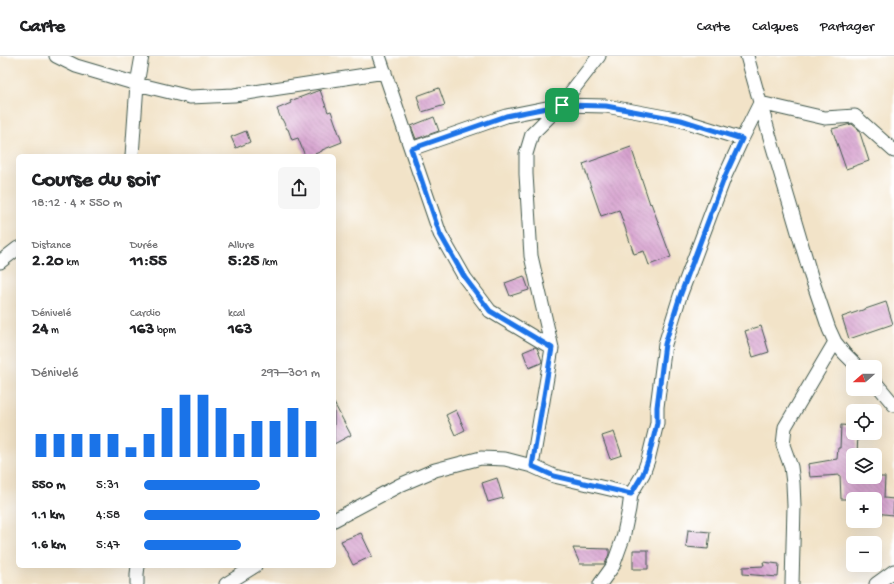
<!DOCTYPE html>
<html lang="fr">
<head>
<meta charset="utf-8">
<style>
	body { margin:0; font-family:"Gochi Hand",sans-serif; background:#f6f6f6; color:#202124; height:100vh; display:flex; flex-direction:column; font-size:15px; white-space:nowrap }
	* { box-sizing:border-box; margin:0 }
	p { font-size:13px; color:#757577 }
	.icon { flex:none; width:22px; height:22px; fill:none; stroke:currentColor; stroke-width:2; stroke-linecap:round; stroke-linejoin:round }
	.map { position:relative; flex:1; overflow:hidden }
	.side { position:absolute; left:16px; top:98px; width:320px; height:414px; display:flex; flex-direction:column; background:#fff; border-radius:6px; box-shadow:0 4px 16px #0002 }
	.side>* { flex:none }
	.needle { width:26px; rotate:250deg }
	.fabs { position:absolute; left:846px; top:304px; display:grid; gap:8px }
	.fabs a { display:grid; place-items:center; width:36px; height:36px; border-radius:6px; background:#fff; box-shadow:0 4px 16px #0002; font-size:20px }
	.pin { position:absolute; display:grid; place-items:center; width:34px; height:34px; color:#fff; margin:-17px; border-radius:8px; box-shadow:0 2px 6px #0006 }
	.round { display:grid; place-items:center; flex:none; width:42px; height:42px; border-radius:6px; background:#f6f6f6 }
	.head { display:flex; align-items:center; justify-content:space-between; height:68px; padding:0 16px }
	h1 { font-size:22px; font-weight:800; line-height:30px }
	.figures { display:grid; grid-template-columns:repeat(3,1fr); gap:6px; height:68px; padding:4px 16px }
	.figures div { display:grid; align-content:center }
	.figures b { font-size:17px; font-weight:800 }
	.figures small { font-size:11px; font-weight:400 }
	.figures p { font-size:11px }
	.chart { height:112px; padding:8px 16px }
	.chart p { display:flex; justify-content:space-between }
	.chart svg { width:100%; height:72px; margin-top:4px; stroke:#1a73e8; stroke-width:6 }
	ul { padding:0 16px; list-style:none; font-size:13px }
	li { display:grid; grid-template-columns:64px 48px 1fr; align-items:center; height:30px }
	li i { height:10px; border-radius:5px; background:#1a73e8 }
	header { display:flex; align-items:center; gap:24px; box-sizing:border-box; height:56px; padding:0 20px; background:#fff; border-bottom:1px solid #e0e0e0 }
	header strong { font-size:19px }
	nav { display:flex; gap:22px; margin-inline-start:auto; font-size:14px }
	.map>svg:first-child { display:block }
	.building { fill:url(#building-back-hatch) }
	.lines { fill:none; stroke-linecap:round; stroke-linejoin:round }
	.street-casing { stroke:#3f564a; stroke-width:15 }
	.street { stroke:#fff; stroke-width:13 }
	.route-casing { stroke:#fff; stroke-width:8 }
	.route { stroke:#1a73e8; stroke-width:5 }
</style>
</head>
<body>
<header>
<strong>Carte</strong>
<nav><a>Carte</a><a>Calques</a><a>Partager</a></nav>
</header>
<div class="map">
<svg width="894" height="528" viewBox="0 0 894 528">
	<defs>
		<pattern id="building-back-hatch" width="6" height="6" patternUnits="userSpaceOnUse"><rect width="6" height="6" fill="#d7a2cf"/><path d="M-1 5l2 2M0 0l6 6M5-1l2 2" fill="none" stroke="#ae85a9"/></pattern>
	</defs>
	<rect width="100%" height="100%" fill="#fff"/>
	<filter id="ink" filterUnits="userSpaceOnUse"><feTurbulence type="fractalNoise" baseFrequency=".025" numOctaves="2"/><feDisplacementMap in="SourceGraphic" scale="8" xChannelSelector="R" yChannelSelector="G"/><feConvolveMatrix kernelMatrix="1 2 1 2 8 2 1 2 1" color-interpolation-filters="sRGB"/></filter>
	<filter id="wash" filterUnits="userSpaceOnUse"><feTurbulence type="fractalNoise" baseFrequency=".012" numOctaves="4" result="noise"/><feDisplacementMap in="SourceGraphic" scale="16" xChannelSelector="R" yChannelSelector="G"/><feGaussianBlur stdDeviation="0.9" result="paint"/><feColorMatrix in="noise" values="0 0 0 0 0 0 0 0 0 0 0 0 0 0 0 0 0 1.4 0 .05"/><feComposite in="paint" operator="in"/></filter>
	<g filter="url(#wash)">
		<rect width="100%" height="100%" fill="#f2e3c8"/>
		<g id="blocks">
			<path class="building" d="M 439,32 L 445,49 L 422,56 L 417,40 Z
				M 320,34 L 328,56 L 331,55 L 342,86 L 322,94 L 322,95 L 310,100 L 305,100 L 298,82 L 292,84 L 288,73 L 287,73 L 282,63 L 281,63 L 277,53 L 291,47 L 290,45 Z
				M 434,61 L 439,75 L 416,83 L 411,70 Z
				M 852,68 L 859,74 L 869,105 L 846,113 L 832,73 L 847,69 Z
				M 246,75 L 250,86 L 236,92 L 231,81 Z
				M 631,91 L 650,148 L 651,147 L 671,201 L 649,209 L 644,195 L 634,198 L 619,154 L 601,160 L 583,108 Z
				M 524,220 L 529,234 L 510,240 L 505,227 Z
				M 886,246 L 893,268 L 849,283 L 842,261 Z
				M 761,270 L 769,296 L 753,301 L 745,275 Z
				M 535,291 L 537,292 L 542,305 L 541,307 L 529,312 L 523,296 Z
				M 334,347 L 351,379 L 334,388 Z
				M 456,354 L 465,374 L 455,379 L 446,359 Z
				M 841,369 L 853,370 L 853,377 L 858,377 L 857,399 L 853,399 L 853,421 L 885,421 L 884,442 L 894,443 L 893,459 L 875,457 L 876,443 L 841,443 L 840,419 L 810,421 L 808,408 L 837,403 L 838,392 L 840,392 Z
				M 614,376 L 622,399 L 610,403 L 602,380 Z
				M 497,422 L 503,442 L 488,446 L 482,427 Z
				M 688,474 L 710,476 L 708,493 L 686,491 Z
				M 361,477 L 372,500 L 353,509 L 341,485 Z
				M 573,492 L 609,493 L 609,498 L 605,508 L 580,508 Z
				M 633,494 L 648,494 L 648,513 L 633,513 Z
				M 763,506 L 779,508 L 778,521 L 743,518 L 743,511 L 764,510 Z"/>
		</g>
	</g>
	<g filter="url(#ink)">
		<use href="#blocks" fill-opacity="0" stroke="#3f564a" stroke-width="1"/>
		<g class="lines">
			<defs>
				<path id="street" d="M 56,0 L 76,10 L 137,28 L 190,41 L 234,39 L 385,16
					M 379,0 L 440,178 L 465,222 L 490,255 L 552,292
					M 747,0 L 769,78 L 811,220 L 829,273 L 835,286 L 844,297 L 858,311
					M 411,93 L 506,60 L 561,49 L 606,50 L 681,64 L 742,83
					M 132,100 L 137,28 L 142,0
					M 0,206 L 18,192
					M 875,326 L 894,349
					M 532,410 L 552,292 L 531,200 L 526,118 L 526,98 L 532,78 L 561,49 L 599,0
					M 334,464 L 400,429 L 435,414 L 481,402 L 505,403 L 532,410 L 554,420 L 631,438
					M 137,528 L 137,518 L 138,510
					M 226,528 L 255,510
					M 600,528 L 613,510 L 623,482 L 629,453 L 631,438 L 643,418 L 648,404 L 657,367 L 657,351 L 665,288 L 680,240 L 725,120 L 742,83 L 760,47 L 825,62 L 855,60 L 894,95
					M 792,528 L 794,450 L 793,427 L 791,411 L 783,389 L 785,371 L 835,286
					M 876,528 L 894,515"/>
			</defs>
			<use href="#street" class="street-casing"/>
			<use href="#street" class="street"/>
		</g>
	</g>
	<g class="lines" filter="url(#ink)">
		<defs>
			<path id="route" d="M 562,49 L 606,50 L 681,64 L 742,83 L 725,120 L 680,240 L 665,288 L 657,351 L 657,367 L 648,404 L 643,418 L 631,438 L 554,420 L 532,410 L 552,292 L 490,255 L 465,222 L 440,178 L 411,93 L 506,60 Z"/>
		</defs>
		<use href="#route" class="route-casing"/>
		<use href="#route" class="route"/>
	</g>
</svg>
<div class="fabs">
<a><svg class="needle" viewBox="-14 -14 28 28"><path d="M0-13l5 13h-10z" fill="#e53935"/><path d="M0 13l5-13h-10z" fill="#757577"/></svg></a>
<a><svg class="icon" aria-label="locate" viewBox="0 0 24 24"><circle cx="12" cy="12" r="6"/><path d="M12 2v4M12 18v4M2 12h4M18 12h4"/></svg></a>
<a><svg class="icon" aria-label="layers" viewBox="0 0 24 24"><path d="M12 4l9 5-9 5-9-5zM3 14l9 5 9-5"/></svg></a>
<a>+</a>
<a>−</a>
</div>
<div class="pin" style="left:562px;top:49px;background:#1e9e55"><svg class="icon" aria-label="arrive" viewBox="0 0 24 24"><path d="M6 21V4h12l-3 4 3 4H6"/></svg></div>
<section class="side">
<div class="head"><div><h1>Course du soir</h1><p>18:12 · 4 × 550 m</p></div><a class="round"><svg class="icon" aria-label="share" viewBox="0 0 24 24"><path d="M12 15V3M7 8l5-5 5 5M5 13v7h14v-7"/></svg></a></div>
<div class="figures">
<div><p>Distance</p><b>2.20<small> km</small></b></div>
<div><p>Durée</p><b>11:55</b></div>
<div><p>Allure</p><b>5:25<small> /km</small></b></div>
</div>
<div class="figures">
<div><p>Dénivelé</p><b>24<small> m</small></b></div>
<div><p>Cardio</p><b>163<small> bpm</small></b></div>
<div><p>kcal</p><b>163</b></div>
</div>
<div class="chart"><p><span>Dénivelé</span>297–301 m</p>
<svg viewBox="0 0 160 44" preserveAspectRatio="none"><path d="M5 44V30M15 44V30M25 44V30M35 44V30M45 44V30M55 44V38M65 44V30M75 44V14M85 44V6M95 44V6M105 44V14M115 44V30M125 44V22M135 44V22M145 44V14M155 44V22"/></svg>
</div>
<ul>
<li><b>550 m</b>5:31<i style="width:66%"></i></li>
<li><b>1.1 km</b>4:58<i style="width:100%"></i></li>
<li><b>1.6 km</b>5:47<i style="width:55%"></i></li>
</ul>
</section>
</div>
</body>
</html>
